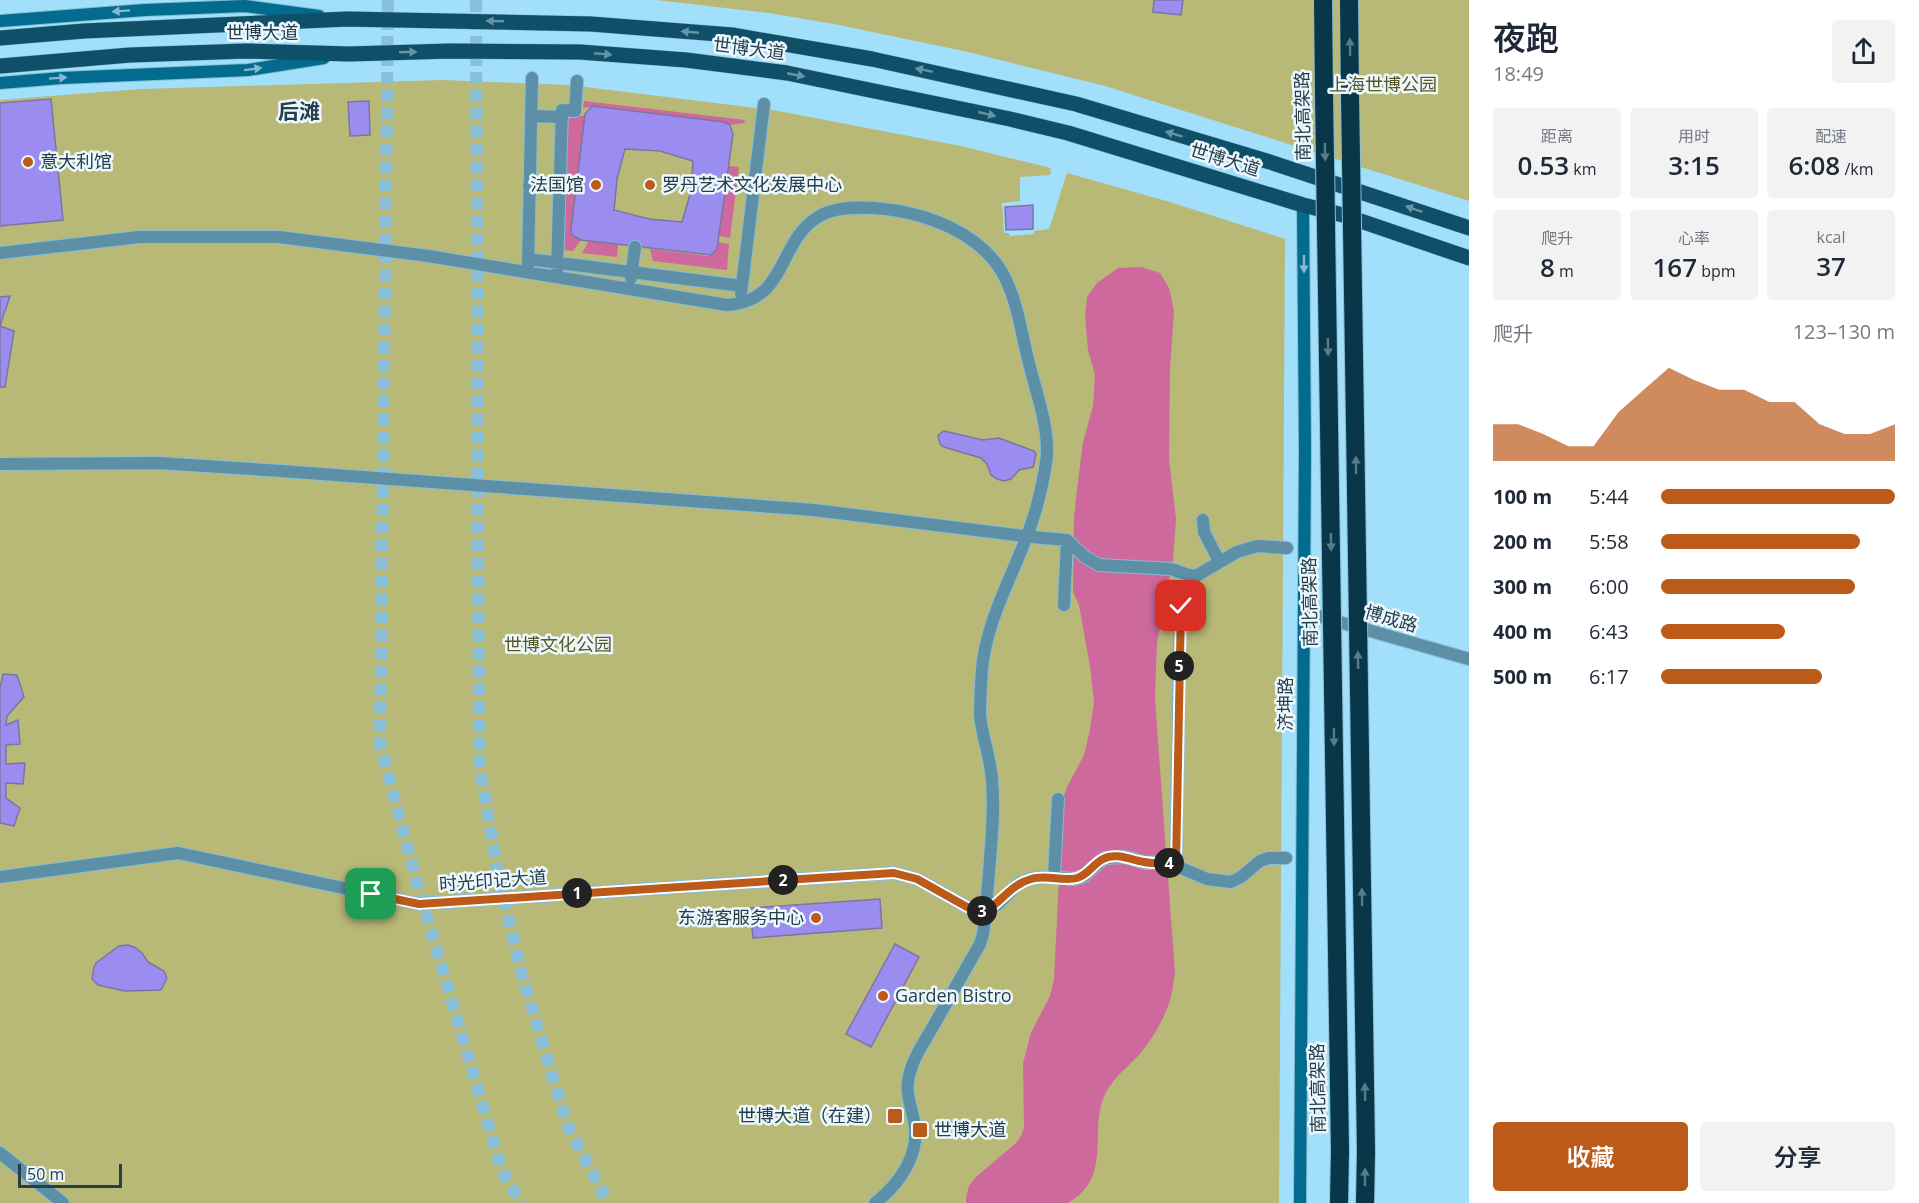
<!DOCTYPE html>
<html lang="zh">
<head>
<meta charset="utf-8">
<style>
	body { margin:0; font-family:"Open Sans","Noto Sans SC",sans-serif; background:#f2f2f3; color:#1f2937; height:100vh; display:flex; flex-direction:column; font-size:22px; white-space:nowrap }
	* { box-sizing:border-box; margin:0 }
	p { font-size:20px; color:#747a83 }
	.icon { flex:none; width:33px; height:33px; fill:none; stroke:currentColor; stroke-width:2; stroke-linecap:round; stroke-linejoin:round }
	.map { position:relative; flex:1; overflow:hidden }
	.details { display:flex; flex-direction:column; background:#fff; width:450px }
	.details>* { flex:none }
	.scale { position:absolute; left:18px; bottom:15px; width:104px; box-sizing:border-box; padding-left:6px; border:3px solid #263e4a; border-top:0; font-size:16px; line-height:21px; white-space:nowrap; color:#263e4a; -webkit-text-stroke:4px #ecf8fe; paint-order:stroke }
	.pin { position:absolute; display:grid; place-items:center; width:51px; height:51px; color:#fff; margin:-26px; border-radius:12px; box-shadow:0 3px 9px #0006 }
	.km { position:absolute; width:30px; height:30px; margin:-15px; border-radius:50%; background:#222; color:#fff; font-size:16px; line-height:30px; text-align:center }
	.round { display:grid; place-items:center; flex:none; width:63px; height:63px; border-radius:6px; background:#f2f2f3 }
	.head { display:flex; align-items:center; justify-content:space-between; height:102px; padding:0 24px }
	h1 { font-size:33px; font-weight:600; line-height:45px }
	.stats { display:grid; grid-template-columns:repeat(3,1fr); gap:9px; height:102px; padding:6px 24px }
	.stats div { display:grid; align-content:center; border-radius:6px; background:#f2f2f3; text-align:center }
	.stats b { font-size:26px; font-weight:600 }
	.stats small { font-size:16px; font-weight:400 }
	.stats p { font-size:16px }
	.chart { height:168px; padding:12px 24px }
	.chart p { display:flex; justify-content:space-between }
	.chart svg { width:100%; height:108px; margin-top:6px; fill:#bb5a19; opacity:.7 }
	.button { display:flex; gap:12px; margin-top:auto; padding:12px 24px }
	.button a { flex:1; height:69px; border-radius:6px; background:#bb5a19; color:#fff; font-size:24px; font-weight:600; line-height:69px; text-align:center }
	.button a+a { background:#f2f2f3; color:#1f2937 }
	ul { padding:0 24px; list-style:none; font-size:20px }
	li { display:grid; grid-template-columns:96px 72px 1fr; align-items:center; height:45px }
	li i { height:15px; border-radius:8px; background:#bb5a19 }
	main { display:flex; flex:1; min-height:0 }
	.map>svg:first-child { display:block }
	.green { fill:#b8b976 }
	.water { fill:#ce699e }
	.building { fill:#9b8def; stroke:#7b75a5; stroke-width:1.5; fill-rule:evenodd }
	.lines { fill:none; stroke-linecap:round; stroke-linejoin:round }
	.secondary-tunnel { stroke:#89bfd8; stroke-width:12; stroke-dasharray:12 6; stroke-linecap:butt }
	.street-casing { stroke:#87bcd4; stroke-width:14 }
	.secondary-casing { stroke:#87bcd4; stroke-width:14 }
	.primary-casing { stroke:#87bcd4; stroke-width:16 }
	.highway-casing { stroke:#87bcd4; stroke-width:20 }
	.street { stroke:#5d8fa6; stroke-width:12 }
	.secondary { stroke:#036b8d; stroke-width:12 }
	.primary { stroke:#0f4f67; stroke-width:15 }
	.highway { stroke:#093749; stroke-width:18 }
	.highway-bridge-casing { stroke:#87bcd4; stroke-width:20; stroke-linecap:butt }
	.highway-bridge { stroke:#093749; stroke-width:18 }
	.oneway { fill:#83b9cb }
	.oneway2 { fill:#6793a3 }
	.oneway3 { fill:#587b88 }
	.route-casing { stroke:#fff; stroke-width:12 }
	.route { stroke:#bb5a19; stroke-width:8 }
	.poi-dot { fill:#bb5a19; stroke:#ecf8fe; stroke-width:2 }
	.labels { text-anchor:middle; stroke-width:5; stroke-linejoin:round; paint-order:stroke }
	.street-label { font-size:18px; fill:#263e4a; stroke:#ecf8fe }
	.park-label { font-size:18px; fill:#585828; stroke:#ecf8fe }
	.poi-label { font-size:18px; fill:#263e4a; stroke:#ecf8fe; text-anchor:start }
	.quarter-label { font-size:21px; font-weight:bold; fill:#263e4a; stroke:#ecf8fe }
</style>
</head>
<body>
<main>
<div class="map">
<svg width="1469" height="1203" viewBox="0 0 1469 1203">
	<rect width="100%" height="100%" fill="#a2dffb"/>
	<path class="green" d="M 656,0 L 1469,0 L 1469,201 L 1105,86 L 968,52 L 834,24 L 769,13 Z
		M 443,80 L 569,85 L 773,110 L 961,146 L 1051,168 L 1050,175 L 1020,177 L 1020,201 L 1002,203 L 1004,233 L 1009,233 L 1010,236 L 1034,234 L 1034,231 L 1049,229 L 1067,173 L 1170,202 L 1285,239 L 1279,1203 L 0,1203 L 0,100 L 141,89 Z"/>
	<path class="water" d="M 584,101 L 745,120 L 744,123 L 730,125 L 724,122 L 596,106 L 583,108 Z
		M 567,115 L 585,116 L 571,230 L 572,235 L 581,240 L 573,251 L 564,250 Z
		M 728,166 L 739,167 L 730,238 L 718,236 Z
		M 589,241 L 618,245 L 617,257 L 582,253 Z
		M 717,242 L 729,244 L 727,270 L 653,261 L 650,249 L 708,256 C 715,254 716,249 717,242 Z
		M 1141,267 L 1160,273 L 1169,288 L 1174,310 L 1170,370 L 1169,459 L 1176,519 L 1173,559 L 1157,643 L 1155,700 L 1175,973 C 1173,982 1173,992 1170,1000 C 1164,1020 1151,1041 1138,1056 C 1125,1070 1110,1080 1103,1099 C 1090,1134 1112,1178 1068,1203 L 966,1203 L 966,1197 L 969,1186 L 976,1177 L 1016,1143 L 1021,1136 L 1024,1128 L 1023,1063 L 1031,1033 L 1050,996 L 1054,979 L 1063,799 L 1067,787 L 1084,755 L 1090,730 L 1094,702 L 1090,667 L 1079,605 L 1073,592 L 1074,518 L 1077,489 L 1083,442 L 1093,406 L 1095,375 L 1088,350 L 1085,316 L 1087,297 L 1097,283 L 1118,268 Z"/>
	<path class="building" d="M 1154,0 L 1183,0 L 1181,15 L 1153,12 Z
		M 51,99 L 63,220 L 0,226 L 0,103 Z
		M 369,101 L 370,135 L 350,136 L 348,102 Z
		M 592,106 L 724,122 L 730,125 L 733,134 L 717,249 L 711,255 L 581,240 L 572,235 L 571,230 L 585,114 ZM 625,149 L 660,151 L 693,161 L 691,191 L 682,222 L 649,219 L 614,210 L 617,179 Z
		M 1033,205 L 1033,229 L 1006,230 L 1005,207 Z
		M 10,296 L 0,326 L 14,331 L 5,387 L 0,387 L 0,297 Z
		M 944,431 L 983,440 L 999,438 L 1004,440 L 1034,451 L 1036,454 L 1034,464 L 1033,467 L 1019,470 L 1011,479 L 1004,481 L 997,479 L 991,475 L 987,464 L 981,458 L 944,447 L 940,444 L 938,435 Z
		M 3,674 L 17,675 L 24,697 L 7,716 L 6,725 L 18,720 L 20,744 L 6,745 L 6,764 L 25,763 L 23,784 L 6,783 L 6,798 L 20,808 L 14,826 L 0,823 L 0,688 Z
		M 880,899 L 882,928 L 753,938 L 750,908 Z
		M 895,944 L 919,957 L 871,1047 L 846,1034 Z
		M 128,945 L 136,948 L 142,953 L 148,962 L 164,971 L 167,978 L 161,990 L 125,991 L 98,985 L 92,979 L 94,967 L 96,963 L 119,946 Z"/>
	<g class="lines">
		<path class="secondary-tunnel" d="M 388,0 L 380,743 L 417,883 L 502,1171 L 521,1203
			M 476,0 L 479,762 L 499,880 L 522,975 L 567,1124 L 608,1203"/>
		<defs>
			<path id="street" d="M 531,116 L 562,117
				M 529,185 L 560,185
				M 0,253 L 139,237 L 279,237 L 428,256 L 727,305 C 788,301 777,242 818,217 C 833,207 855,207 873,208 C 922,211 984,232 1006,280 C 1018,305 1021,332 1028,359 C 1035,390 1048,422 1047,454 C 1046,468 1040,495 1036,509 C 1021,563 987,613 982,669 C 981,684 980,701 980,715 C 982,737 991,759 992,781 C 995,811 991,843 989,873 C 987,893 986,914 983,934 L 980,944 C 965,970 950,997 935,1023 C 928,1036 918,1050 913,1063 C 903,1090 909,1096 914,1121 C 921,1153 900,1184 875,1203
				M 528,259 L 742,286
				M 528,266 L 532,78
				M 557,270 L 562,110 L 575,111 L 577,81
				M 631,278 L 635,247
				M 741,294 L 764,104
				M 0,464 L 159,463 L 281,471 L 814,510 L 1032,537 L 1067,540 L 1085,557 L 1099,565 L 1171,569 L 1189,575 L 1196,576 L 1237,552 L 1257,546 L 1287,548
				M 1203,520 L 1204,532 L 1219,561
				M 1064,605 L 1067,540
				M 1304,612 L 1469,659
				M 1176,866 L 1180,620 C 1181,603 1187,591 1196,576
				M 0,877 L 178,853 L 419,904 L 894,873 L 917,879 L 967,907 L 986,911 L 998,904 L 1019,883 L 1032,878 L 1049,877 L 1074,879 L 1084,876 L 1104,858 L 1125,857 L 1146,863 L 1167,862 L 1207,879 L 1231,882 L 1241,877 L 1260,861 L 1269,858 L 1286,858
				M 1054,877 L 1058,799
				M 0,1153 L 63,1203"/>
			<path id="secondary" d="M 0,21 L 145,10 L 245,6 L 319,16
				M 0,83 L 61,78 L 248,70 L 324,58
				M 1300,1203 L 1305,450 L 1303,205"/>
			<path id="primary" d="M 0,38 L 84,31 L 347,19 L 591,24 L 732,35 L 872,59 L 1076,104 L 1270,162 L 1469,228
				M 0,66 L 130,55 L 246,51 L 349,54 L 450,51 L 580,52 L 686,60 L 787,73 L 1010,119 L 1068,133 L 1303,205 L 1343,215 L 1469,258"/>
			<path id="highway" d="M 1323,0 L 1324,94
				M 1349,0 L 1350,94
				M 1339,1203 L 1340,1151
				M 1365,1203 L 1366,1151"/>
		</defs>
		<use href="#street" class="street-casing"/>
		<use href="#secondary" class="secondary-casing"/>
		<use href="#primary" class="primary-casing"/>
		<use href="#highway" class="highway-casing"/>
		<use href="#street" class="street"/>
		<use href="#secondary" class="secondary"/>
		<use href="#primary" class="primary"/>
		<use href="#highway" class="highway"/>
		<defs>
			<path id="highway-bridge" d="M 1324,94 L 1340,1151
				M 1350,94 L 1366,1151"/>
		</defs>
		<use href="#highway-bridge" class="highway-bridge-casing"/>
		<use href="#highway-bridge" class="highway-bridge"/>
	</g>
	<defs><path id="oneway-solid" d="M-6-.8H1V-3.2L6.5 0L1 3.2V.8H-6Z" transform="scale(1.5)"/></defs>
	<g class="oneway">
		<use href="#oneway-solid" transform="translate(121 11) rotate(176)"/>
		<use href="#oneway-solid" transform="translate(253 69) rotate(-7)"/>
		<use href="#oneway-solid" transform="translate(58 78) rotate(-4)"/>
		<use href="#oneway-solid" transform="translate(1304 264) rotate(90)"/>
	</g>
	<g class="oneway2">
		<use href="#oneway-solid" transform="translate(495 21) rotate(-178)"/>
		<use href="#oneway-solid" transform="translate(690 32) rotate(-175)"/>
		<use href="#oneway-solid" transform="translate(408 52) rotate(-2)"/>
		<use href="#oneway-solid" transform="translate(603 54) rotate(5)"/>
		<use href="#oneway-solid" transform="translate(924 70) rotate(-168)"/>
		<use href="#oneway-solid" transform="translate(796 75) rotate(11)"/>
		<use href="#oneway-solid" transform="translate(987 114) rotate(13)"/>
		<use href="#oneway-solid" transform="translate(1174 134) rotate(-163)"/>
		<use href="#oneway-solid" transform="translate(1414 209) rotate(-161)"/>
	</g>
	<g class="oneway3">
		<use href="#oneway-solid" transform="translate(1350 47) rotate(-91)"/>
		<use href="#oneway-solid" transform="translate(1325 152) rotate(89)"/>
		<use href="#oneway-solid" transform="translate(1328 347) rotate(89)"/>
		<use href="#oneway-solid" transform="translate(1356 465) rotate(-91)"/>
		<use href="#oneway-solid" transform="translate(1331 542) rotate(89)"/>
		<use href="#oneway-solid" transform="translate(1358 660) rotate(-91)"/>
		<use href="#oneway-solid" transform="translate(1334 737) rotate(89)"/>
		<use href="#oneway-solid" transform="translate(1362 897) rotate(-91)"/>
		<use href="#oneway-solid" transform="translate(1365 1092) rotate(-91)"/>
		<use href="#oneway-solid" transform="translate(1365 1177) rotate(-90)"/>
	</g>
	<g class="lines">
		<defs>
			<path id="route" d="M 371,894 L 419,904 L 894,873 L 917,879 L 967,907 L 986,911 C 1002,901 1012,884 1031,879 C 1046,874 1063,882 1077,878 C 1088,875 1093,864 1103,859 C 1116,852 1131,860 1144,862 C 1155,864 1164,862 1176,866 L 1181,606"/>
		</defs>
		<use href="#route" class="route-casing"/>
		<use href="#route" class="route"/>
	</g>
	<g class="poi-dot">
		<circle cx="28" cy="162" r="6"/>
		<circle cx="596" cy="185" r="6"/>
		<circle cx="650" cy="185" r="6"/>
		<circle cx="816" cy="918" r="6"/>
		<circle cx="883" cy="996" r="6"/>
		<rect x="887" y="1108" width="16" height="16" rx="3"/>
		<rect x="912" y="1122" width="16" height="16" rx="3"/>
	</g>
	<g class="labels">
		<g class="street-label">
			<text x="262" y="39">世博大道</text>
			<text transform="translate(749 49) rotate(7)" y="6">世博大道</text>
			<text transform="translate(1303 116) rotate(-91)" y="6">南北高架路</text>
			<text transform="translate(1225 160) rotate(17)" y="6">世博大道</text>
			<text transform="translate(1310 602) rotate(-91)" y="6">南北高架路</text>
			<text transform="translate(1391 619) rotate(16)" y="6">博成路</text>
			<text transform="translate(1286 704) rotate(-90)" y="6">济坤路</text>
			<text transform="translate(493 881) rotate(-4)" y="6">时光印记大道</text>
			<text transform="translate(1318 1088) rotate(-91)" y="6">南北高架路</text>
		</g>
		<g class="park-label">
			<text x="1383" y="91">上海世博公园</text>
			<text x="558" y="651">世博文化公园</text>
		</g>
		<g class="poi-label">
			<text x="40" y="168">意大利馆</text>
			<text x="584" y="191" text-anchor="end">法国馆</text>
			<text x="662" y="191">罗丹艺术文化发展中心</text>
			<text x="804" y="924" text-anchor="end">东游客服务中心</text>
			<text x="895" y="1002">Garden Bistro</text>
			<text x="882" y="1122" text-anchor="end">世博大道（在建）</text>
			<text x="934" y="1136">世博大道</text>
		</g>
		<g class="quarter-label">
			<text x="299" y="119">后滩</text>
		</g>
	</g>
</svg>
<div class="scale">50 m</div>
<div class="pin" style="left:371px;top:894px;background:#1e9e55"><svg class="icon" aria-label="arrive" viewBox="0 0 24 24"><path d="M6 21V4h12l-3 4 3 4H6"/></svg></div>
<div class="pin" style="left:1181px;top:606px;background:#d93025"><svg class="icon" aria-label="check" viewBox="0 0 24 24"><path d="M5 12l5 5 9-10"/></svg></div>
<b class="km" style="left:577px;top:893px">1</b>
<b class="km" style="left:783px;top:880px">2</b>
<b class="km" style="left:982px;top:911px">3</b>
<b class="km" style="left:1169px;top:863px">4</b>
<b class="km" style="left:1179px;top:666px">5</b>
</div>
<section class="details">
<div class="head"><div><h1>夜跑</h1><p>18:49</p></div><a class="round"><svg class="icon" aria-label="share" viewBox="0 0 24 24"><path d="M12 15V3M7 8l5-5 5 5M5 13v7h14v-7"/></svg></a></div>
<div class="stats">
<div><p>距离</p><b>0.53<small> km</small></b></div>
<div><p>用时</p><b>3:15</b></div>
<div><p>配速</p><b>6:08<small> /km</small></b></div>
</div>
<div class="stats">
<div><p>爬升</p><b>8<small> m</small></b></div>
<div><p>心率</p><b>167<small> bpm</small></b></div>
<div><p>kcal</p><b>37</b></div>
</div>
<div class="chart"><p><span>爬升</span>123–130 m</p>
<svg viewBox="0 0 160 44" preserveAspectRatio="none"><path d="M0 44V29L10 29L20 33L30 38L40 38L50 24L60 15L70 6L80 11L90 15L100 15L110 20L120 20L130 29L140 33L150 33L160 29V44z"/></svg>
</div>
<ul>
<li><b>100 m</b>5:44<i style="width:100%"></i></li>
<li><b>200 m</b>5:58<i style="width:85%"></i></li>
<li><b>300 m</b>6:00<i style="width:83%"></i></li>
<li><b>400 m</b>6:43<i style="width:53%"></i></li>
<li><b>500 m</b>6:17<i style="width:69%"></i></li>
</ul>
<div class="button"><a>收藏</a><a>分享</a></div>
</section>
</main>
</body>
</html>
